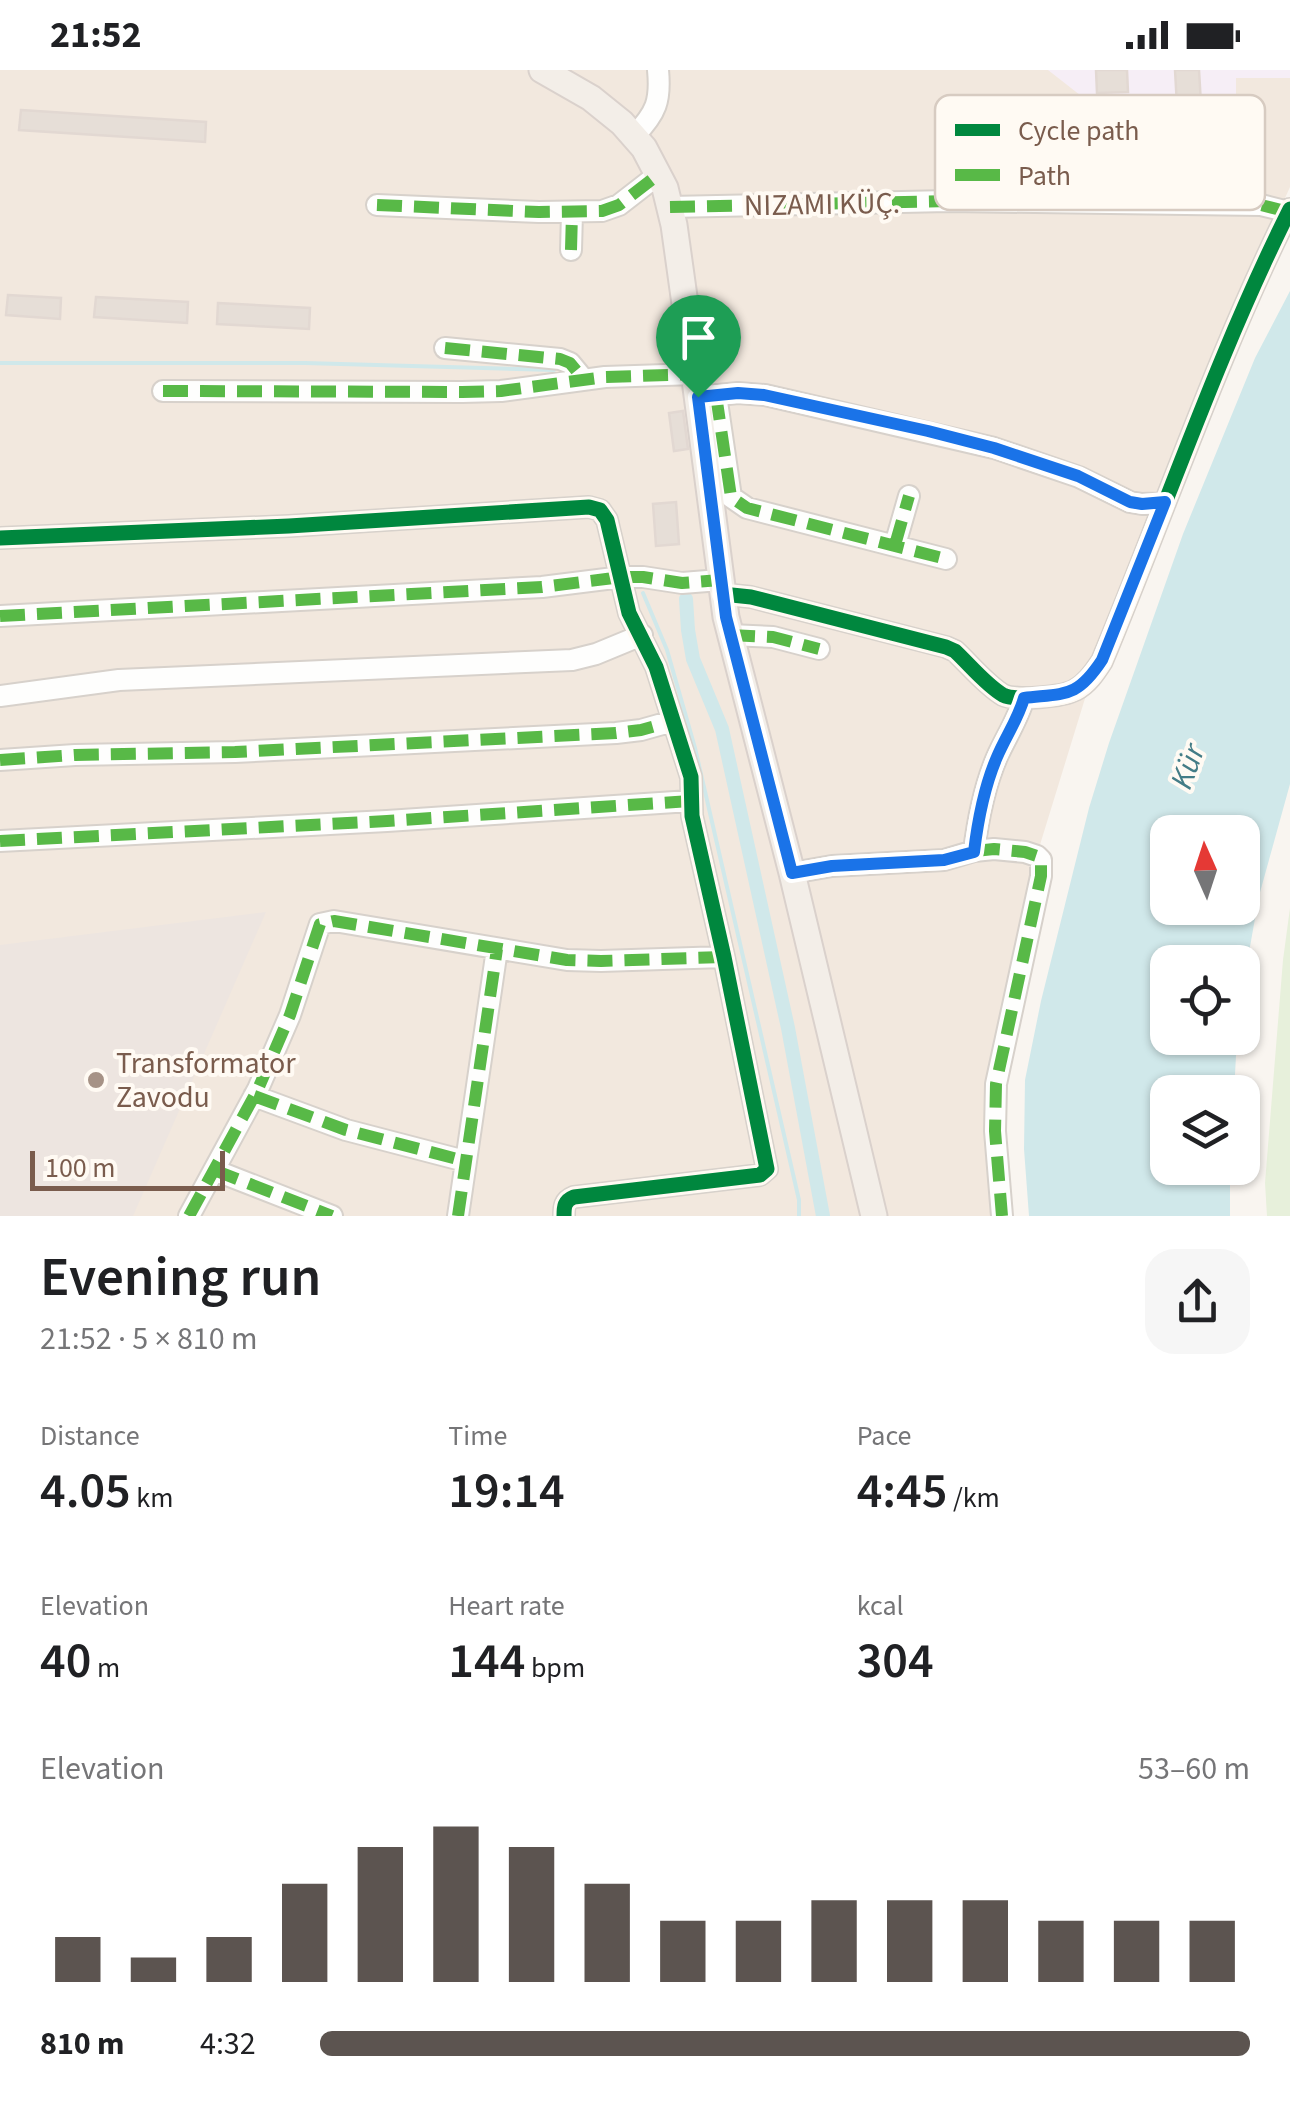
<!DOCTYPE html>
<html lang="en">
<head>
<meta charset="utf-8">
<style>
	body { margin:0; font-family:"Source Sans 3",sans-serif; background:#f6f6f6; color:#202124; height:100vh; display:flex; flex-direction:column; font-size:38px; white-space:nowrap }
	* { box-sizing:border-box; margin:0 }
	p { font-size:32px; color:#757577 }
	.icon { flex:none; width:55px; height:55px; fill:none; stroke:currentColor; stroke-width:2; stroke-linecap:round; stroke-linejoin:round }
	.map { position:relative; height:1146px; overflow:hidden }
	.sheet { display:flex; flex-direction:column; background:#fff; flex:1 }
	.sheet>* { flex:none }
	.needle { width:65px; rotate:357deg }
	.tools { position:absolute; left:1150px; top:745px; display:grid; gap:20px }
	.tools a { display:grid; place-items:center; width:110px; height:110px; border-radius:20px; background:#fff; box-shadow:0 2px 8px #0004; font-size:50px }
	.scale { position:absolute; left:30px; bottom:25px; width:195px; box-sizing:border-box; padding-left:10px; border:5px solid #7a5c4d; border-top:0; font-size:28px; line-height:35px; white-space:nowrap; color:#7a5c4d; -webkit-text-stroke:8px #fffaf3; paint-order:stroke }
	.pin { position:absolute; display:grid; place-items:center; width:85px; height:85px; color:#fff; margin:-102px -42px; border-radius:50% 50% 50% 0; rotate:-45deg; box-shadow:0 0 10px #0007 }
	.pin .icon { rotate:45deg }
	.round { display:grid; place-items:center; flex:none; width:105px; height:105px; border-radius:30px; background:#f6f6f6 }
	.head { display:flex; align-items:center; justify-content:space-between; height:170px; padding:0 40px }
	h1 { font-size:55px; font-weight:600; line-height:75px }
	.stats { display:grid; grid-template-columns:repeat(3,1fr); gap:15px; height:170px; padding:10px 40px }
	.stats div { display:grid; align-content:center }
	.stats b { font-size:50px; font-weight:600 }
	.stats small { font-size:28px; font-weight:400 }
	.stats p { font-size:28px }
	.chart { height:280px; padding:20px 40px }
	.chart p { display:flex; justify-content:space-between }
	.chart svg { width:100%; height:180px; margin-top:10px; stroke:#5c5450; stroke-width:6 }
	ul { padding:0 40px; list-style:none; font-size:32px }
	li { display:grid; grid-template-columns:160px 120px 1fr; align-items:center; height:75px }
	li i { height:25px; border-radius:12px; background:#5c5450 }
	.status { display:flex; justify-content:space-between; align-items:center; height:70px; padding:0 50px; background:#fff; direction:ltr }
	.status svg { height:28px; fill:currentColor }
	.map>svg:first-child { display:block }
	.residential { fill:#f2e8de }
	.industrial { fill:#ede5e0 }
	.education { fill:#f6eef6 }
	.green { fill:#e7f0db }
	.water { fill:#d0e8ea; fill-rule:evenodd }
	.lines { fill:none; stroke-linecap:round; stroke-linejoin:round }
	.stream { stroke:#d0e8ea; stroke-width:4 }
	.canal { stroke:#d0e8ea; stroke-width:14 }
	.building { fill:#e6ded7; stroke:#e2d8d2; stroke-width:2.5 }
	.minor-casing { stroke:#d7d1cb; stroke-width:24 }
	.major-casing { stroke:#dad1cc; stroke-width:29 }
	.minor { stroke:#fefefd; stroke-width:20 }
	.major { stroke:#f3eee8; stroke-width:25 }
	.quiet { stroke:#58b947; stroke-width:12; stroke-dasharray:25 12; stroke-linecap:butt }
	.cycleway-casing { stroke:#fffaf3; stroke-width:21 }
	.cycleway { stroke:#00873e; stroke-width:15 }
	.route-casing { stroke:#fff; stroke-width:20 }
	.route { stroke:#1a73e8; stroke-width:12 }
	.poi-dot { fill:#a69286; stroke:#fffaf3; stroke-width:4 }
	.labels { text-anchor:middle; stroke-width:8; stroke-linejoin:round; paint-order:stroke }
	.street-label { font-size:30px; fill:#7a5c4d; stroke:#fffaf3 }
	.poi-label { font-size:30px; fill:#7a5c4d; stroke:#fffaf3; text-anchor:start }
	.water-label { font-size:32px; font-style:italic; fill:#437c86; stroke:#fffaf3 }
	.key { fill:#fffaf3; stroke:#d7cbc1; stroke-width:2.5 }
	.key-label { font-size:28px; fill:#7a5c4d }
</style>
</head>
<body>
<div class="status"><b>21:52</b><svg viewBox="0 0 49 12"><path d="M0 12V9h3v3zM5 12V6h3v6zM10 12V3h3v9zM15 12V0h3v12zM26 1h20v11H26zM47 4h2v5h-2z"/></svg></div>
<div class="map">
<svg width="1290" height="1146" viewBox="0 0 1290 1146">
	<rect width="100%" height="100%" fill="#f9f5f0"/>
	<path class="residential" d="M 0,0 L 1290,0 L 1290,117 L 1201,314 L 1099,583 L 1031,804 L 988,997 L 987,1050 L 995,1146 L 0,1146 Z"/>
	<path class="industrial" d="M 266,842 L 133,1146 L 0,1146 L 0,875 Z"/>
	<path class="education" d="M 1048,0 L 1290,0 L 1290,8 L 1236,8 L 1236,33 L 1211,40 L 1103,43 Z"/>
	<path class="green" d="M 1290,838 L 1290,1146 L 1267,1146 L 1265,1113 L 1283,890 Z"/>
	<path class="water" d="M 1290,221 L 1290,714 L 1259,826 L 1243,916 L 1242,892 L 1168,892 L 1168,968 L 1237,968 L 1234,1022 L 1168,1022 L 1168,1098 L 1230,1098 L 1230,1146 L 1029,1146 L 1024,1079 L 1025,1010 L 1041,931 L 1089,738 L 1109,673 L 1183,464 L 1255,288 ZM 1168,762 L 1242,762 L 1242,838 L 1168,838 Z"/>
	<g class="lines">
		<path class="stream" d="M 0,293 L 305,293 L 554,300
			M 643,523 L 667,580 L 695,678 L 799,1130 L 799,1146"/>
		<path class="canal" d="M 686,529 L 688,560 L 693,589 L 722,659 L 788,958 L 823,1146"/>
	</g>
	<path class="building" d="M 1096,0 L 1127,0 L 1128,22 L 1097,23 Z
		M 1175,0 L 1199,0 L 1201,34 L 1177,36 Z
		M 21,40 L 206,52 L 205,72 L 19,60 Z
		M 8,225 L 61,228 L 60,249 L 6,245 Z
		M 96,227 L 188,232 L 187,253 L 94,247 Z
		M 218,233 L 310,238 L 309,259 L 217,254 Z
		M 683,341 L 688,379 L 674,381 L 669,343 Z
		M 676,432 L 679,474 L 656,476 L 653,434 Z"/>
	<g class="lines">
		<defs>
			<path id="minor" d="M 635,65 C 656,43 661,31 658,0
				M 377,135 L 539,142 L 602,141 L 619,135 L 659,104
				M 670,137 L 948,131 L 1261,135 L 1289,142
				M 571,180 L 572,143
				M 445,278 L 560,289 L 570,293 L 584,310
				M 163,321 L 462,322 L 501,321 L 605,307 L 695,304
				M 716,325 L 731,427 L 747,438 L 946,489
				M 698,327 L 738,323 L 765,325 L 994,378 L 1079,407 L 1130,432 L 1142,434 L 1165,433
				M 0,468 L 289,456 L 589,437 L 600,440 L 607,450 L 629,543 L 656,597 L 691,707 L 692,746 L 724,887 L 767,1099 L 760,1105 L 574,1127 C 564,1131 564,1137 564,1146
				M 895,475 L 909,426
				M 722,524 L 751,527 L 946,577 L 955,581 C 970,595 986,615 1003,625 C 1015,631 1063,627 1075,620 C 1087,614 1095,602 1102,591 C 1165,440 1217,285 1290,139
				M 0,546 L 542,517 L 622,507 L 643,507 L 682,513 L 720,510
				M 730,565 L 773,567 L 819,579
				M 0,626 L 119,610 L 572,590 L 596,584 L 642,565
				M 0,690 L 75,685 L 235,682 L 616,663 L 641,660 L 673,651
				M 0,771 L 387,751 L 690,731
				M 974,781 C 978,749 984,717 997,687 C 1006,667 1018,649 1024,628
				M 792,803 L 832,796 L 944,790 L 974,781 L 994,779 L 1025,782 L 1037,786 L 1041,790 L 1041,806 L 996,1014 L 995,1061 L 1002,1146
				M 254,1026 L 346,1060 L 465,1091
				M 214,1100 L 332,1146
				M 189,1146 L 258,1019 L 290,945 L 320,854 L 334,851 L 567,890 L 601,891 L 724,887
				M 458,1146 L 497,879"/>
			<path id="major" d="M 542,0 L 591,28 L 622,53 L 644,78 L 665,118 L 674,155 L 686,241 L 726,547 L 792,803 L 874,1146"/>
		</defs>
		<use href="#minor" class="minor-casing"/>
		<use href="#major" class="major-casing"/>
		<use href="#minor" class="minor"/>
		<use href="#major" class="major"/>
		<path class="quiet" d="M 377,135 L 539,142 L 602,141 L 619,135 L 659,104
			M 670,137 L 948,131 L 1261,135 L 1289,142
			M 571,180 L 572,143
			M 445,278 L 560,289 L 570,293 L 584,310
			M 163,321 L 462,322 L 501,321 L 605,307 L 695,304
			M 716,325 L 731,427 L 747,438 L 946,489
			M 698,327 L 738,323 L 765,325 L 994,378 L 1079,407 L 1130,432 L 1142,434 L 1165,433
			M 895,475 L 909,426
			M 0,546 L 542,517 L 622,507 L 643,507 L 682,513 L 720,510
			M 730,565 L 773,567 L 819,579
			M 0,690 L 75,685 L 235,682 L 616,663 L 641,660 L 673,651
			M 0,771 L 387,751 L 690,731
			M 974,781 C 978,749 984,717 997,687 C 1006,667 1018,649 1024,628
			M 792,803 L 832,796 L 944,790 L 974,781 L 994,779 L 1025,782 L 1037,786 L 1041,790 L 1041,806 L 996,1014 L 995,1061 L 1002,1146
			M 254,1026 L 346,1060 L 465,1091
			M 214,1100 L 332,1146
			M 189,1146 L 258,1019 L 290,945 L 320,854 L 334,851 L 567,890 L 601,891 L 724,887
			M 458,1146 L 497,879"/>
		<defs>
			<path id="cycleway" d="M 0,468 L 289,456 L 589,437 L 600,440 L 607,450 L 629,543 L 656,597 L 691,707 L 692,746 L 724,887 L 767,1099 L 760,1105 L 574,1127 C 564,1131 564,1137 564,1146
				M 722,524 L 751,527 L 946,577 L 955,581 C 970,595 986,615 1003,625 C 1015,631 1063,627 1075,620 C 1087,614 1095,602 1102,591 C 1165,440 1217,285 1290,139"/>
		</defs>
		<use href="#cycleway" class="cycleway-casing"/>
		<use href="#cycleway" class="cycleway"/>
	</g>
	<g class="lines">
		<defs>
			<path id="route" d="M 738,323 L 764,325 L 928,361 L 994,378 L 1078,406 L 1130,432 L 1142,434 L 1165,432 L 1102,590 C 1077,628 1066,623 1024,628 C 1018,649 1006,666 997,687 C 984,717 978,749 974,782 L 944,790 L 832,796 L 792,803 L 726,547 L 698,327 Z"/>
		</defs>
		<use href="#route" class="route-casing"/>
		<use href="#route" class="route"/>
	</g>
	<circle class="poi-dot" cx="96" cy="1010" r="10"/>
	<g class="labels">
		<g class="street-label">
			<text transform="translate(822 134) rotate(-1)" y="10">NIZAMI KÜÇ.</text>
		</g>
		<g class="poi-label">
			<text x="116" y="1003">Transformator<tspan x="116" dy="34">Zavodu</tspan></text>
		</g>
		<g class="water-label">
			<text transform="translate(1187 696) rotate(-70)" y="11">Kür</text>
		</g>
	</g>
	<rect x="935" y="25" width="330" height="115" rx="15" class="key"/>
	<rect x="955" y="54" width="45" height="12" fill="#00873e"/>
	<rect x="955" y="99" width="45" height="12" fill="#58b947"/>
	<g class="key-label">
		<text x="1018" y="70">Cycle path</text>
		<text x="1018" y="115">Path</text>
	</g>
</svg>
<div class="tools">
<a><svg class="needle" viewBox="-14 -14 28 28"><path d="M0-13l5 13h-10z" fill="#e53935"/><path d="M0 13l5-13h-10z" fill="#757577"/></svg></a>
<a><svg class="icon" aria-label="locate" viewBox="0 0 24 24"><circle cx="12" cy="12" r="6"/><path d="M12 2v4M12 18v4M2 12h4M18 12h4"/></svg></a>
<a><svg class="icon" aria-label="layers" viewBox="0 0 24 24"><path d="M12 4l9 5-9 5-9-5zM3 14l9 5 9-5"/></svg></a>
</div>
<div class="scale">100 m</div>
<div class="pin" style="left:698px;top:327px;background:#1e9e55"><svg class="icon" aria-label="arrive" viewBox="0 0 24 24"><path d="M6 21V4h12l-3 4 3 4H6"/></svg></div>
</div>
<section class="sheet">
<div class="head"><div><h1>Evening run</h1><p>21:52 · 5 × 810 m</p></div><a class="round"><svg class="icon" aria-label="share" viewBox="0 0 24 24"><path d="M12 15V3M7 8l5-5 5 5M5 13v7h14v-7"/></svg></a></div>
<div class="stats">
<div><p>Distance</p><b>4.05<small> km</small></b></div>
<div><p>Time</p><b>19:14</b></div>
<div><p>Pace</p><b>4:45<small> /km</small></b></div>
</div>
<div class="stats">
<div><p>Elevation</p><b>40<small> m</small></b></div>
<div><p>Heart rate</p><b>144<small> bpm</small></b></div>
<div><p>kcal</p><b>304</b></div>
</div>
<div class="chart"><p><span>Elevation</span>53–60 m</p>
<svg viewBox="0 0 160 44" preserveAspectRatio="none"><path d="M5 44V33M15 44V38M25 44V33M35 44V20M45 44V11M55 44V6M65 44V11M75 44V20M85 44V29M95 44V29M105 44V24M115 44V24M125 44V24M135 44V29M145 44V29M155 44V29"/></svg>
</div>
<ul>
<li><b>810 m</b>4:32<i style="width:100%"></i></li>
</ul>
</section>
</body>
</html>
